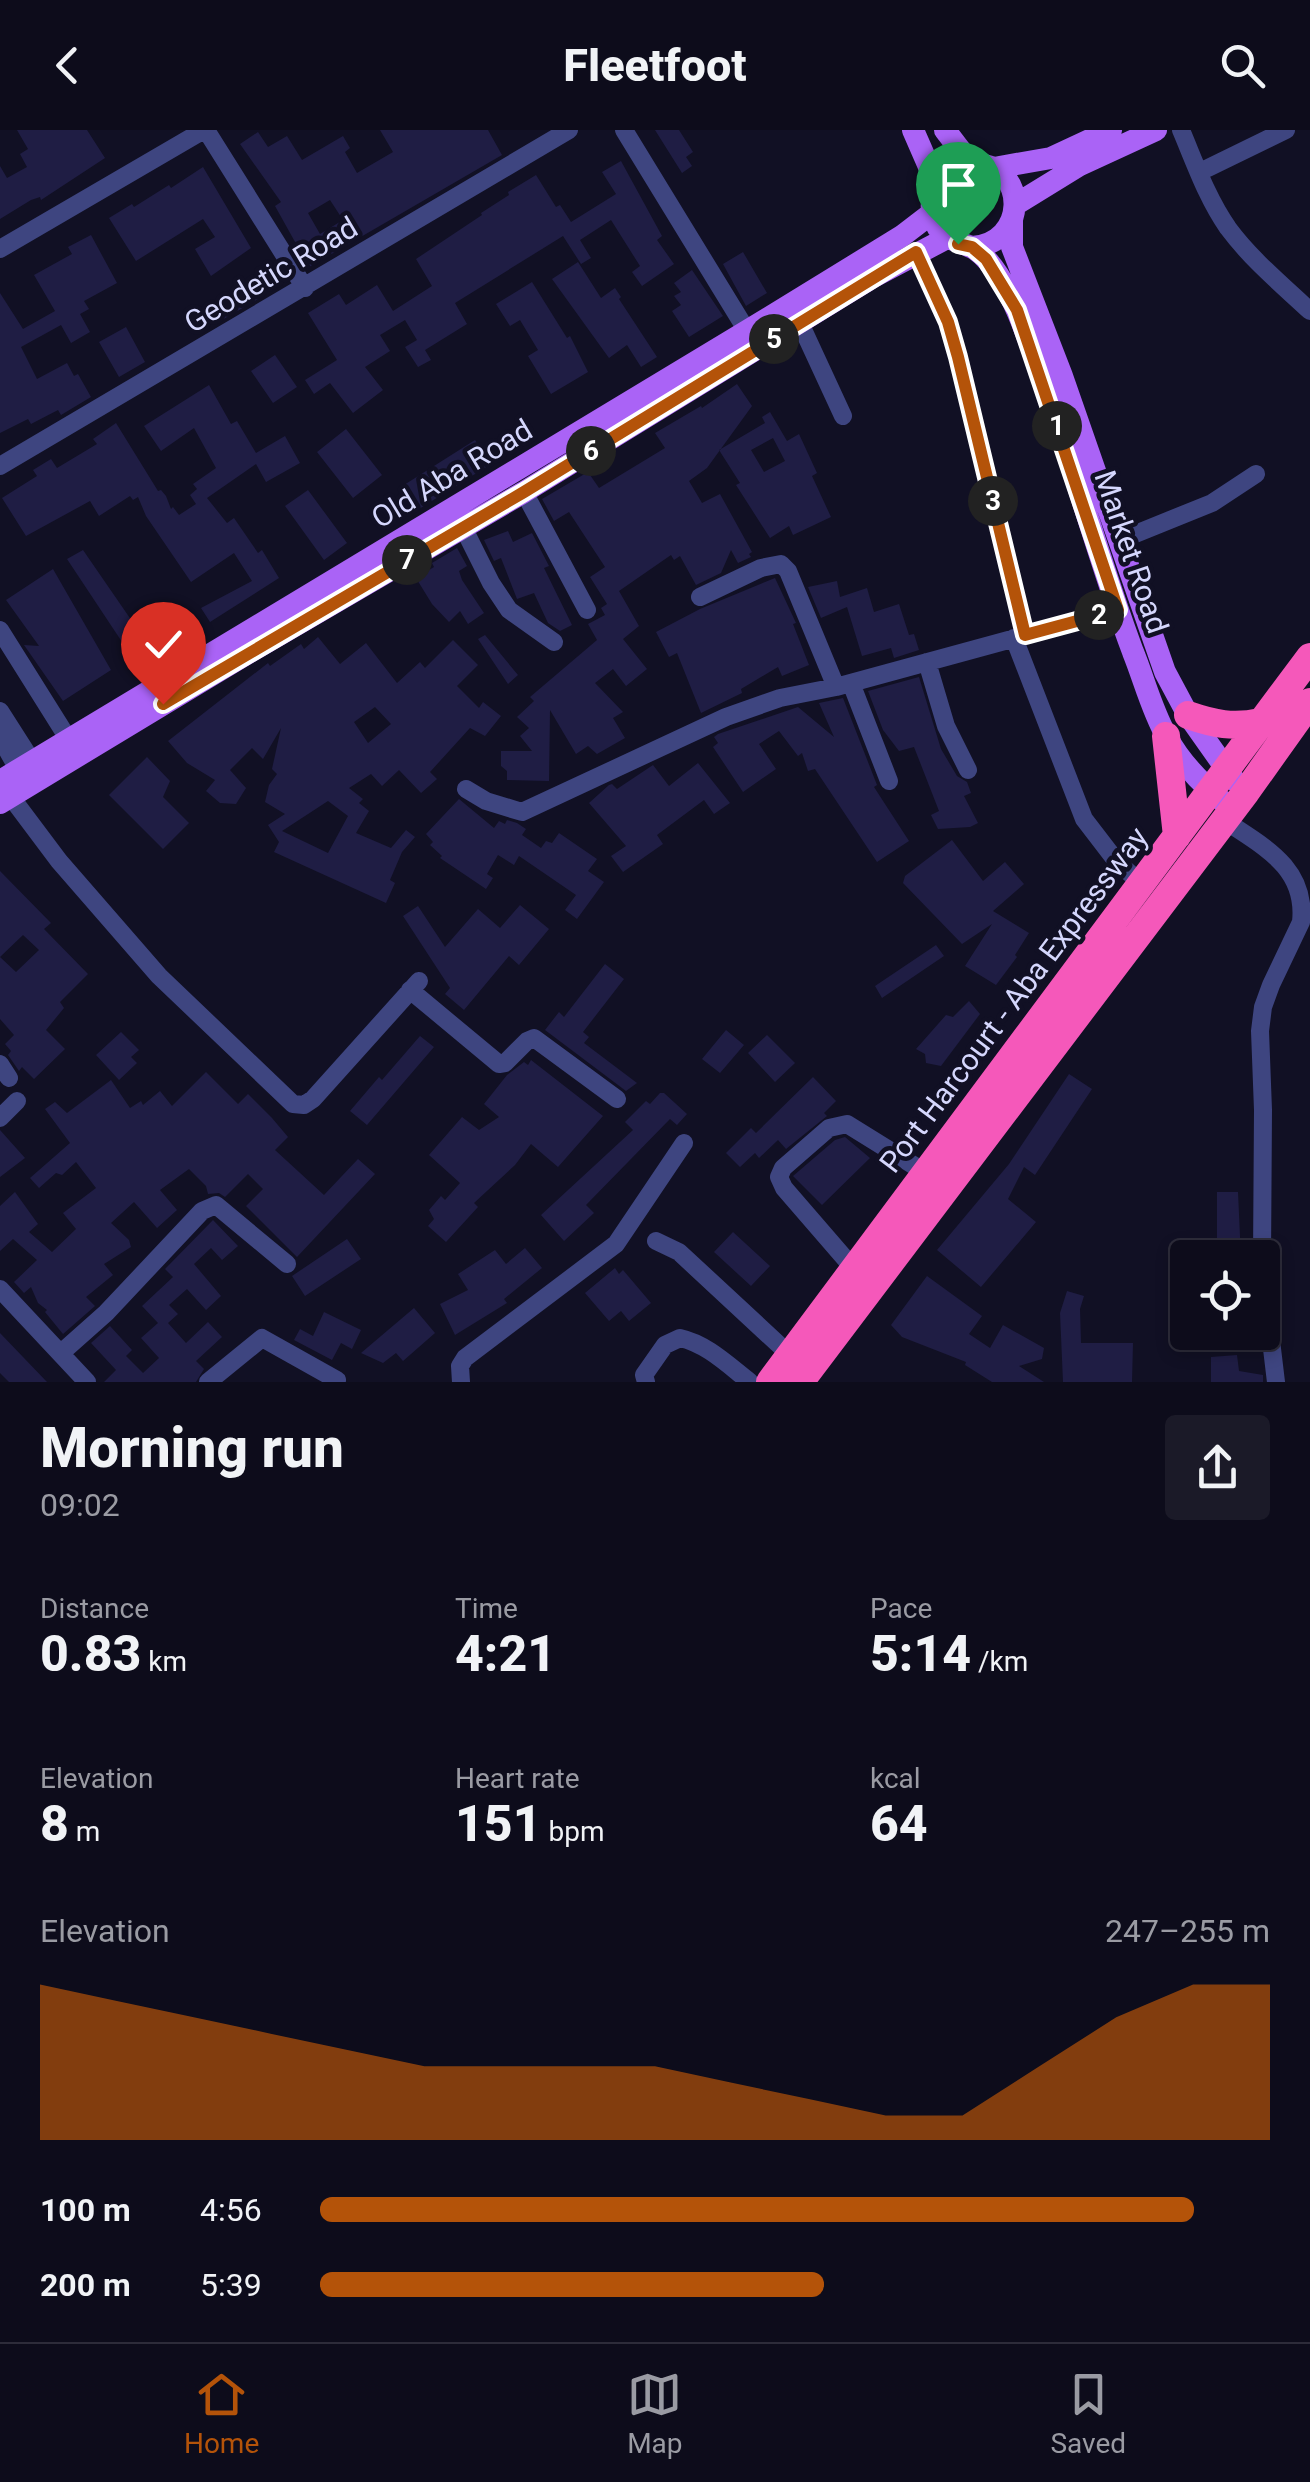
<!DOCTYPE html>
<html lang="en">
<head>
<meta charset="utf-8">
<style>
	body { margin:0; font-family:Roboto,sans-serif; background:#1b1a28; color:#f1f3f6; height:100vh; display:flex; flex-direction:column; font-size:38px; white-space:nowrap }
	* { box-sizing:border-box; margin:0 }
	p { font-size:32px; color:#9a9ba3 }
	.icon { flex:none; width:55px; height:55px; fill:none; stroke:currentColor; stroke-width:2; stroke-linecap:round; stroke-linejoin:round }
	.map { position:relative; height:1252px; overflow:hidden }
	.drawer { display:flex; flex-direction:column; background:#0d0c1b; flex:1 }
	.drawer>* { flex:none }
	.controls { position:absolute; left:1170px; top:1110px; display:grid; gap:20px }
	.controls a { display:grid; place-items:center; width:110px; height:110px; border-radius:10px; background:#0d0c1b; box-shadow:0 5px 15px #0003,0 0 0 2px #2d2c3a; font-size:50px }
	.pin { position:absolute; display:grid; place-items:center; width:85px; height:85px; color:#fff; margin:-102px -42px; border-radius:50% 50% 50% 0; rotate:-45deg; box-shadow:0 0 10px #0007 }
	.pin .icon { rotate:45deg }
	.km { position:absolute; width:50px; height:50px; margin:-25px; border-radius:50%; background:#222; color:#fff; font-size:28px; line-height:50px; text-align:center }
	.round { display:grid; place-items:center; flex:none; width:105px; height:105px; border-radius:10px; background:#1b1a28 }
	.overview { display:flex; align-items:center; justify-content:space-between; height:170px; padding:0 40px }
	h1 { font-size:55px; font-weight:800; line-height:75px }
	.figures { display:grid; grid-template-columns:repeat(3,1fr); gap:15px; height:170px; padding:10px 40px }
	.figures div { display:grid; align-content:center }
	.figures b { font-size:50px; font-weight:800 }
	.figures small { font-size:28px; font-weight:400 }
	.figures p { font-size:28px }
	.chart { height:280px; padding:20px 40px }
	.chart p { display:flex; justify-content:space-between }
	.chart svg { width:100%; height:180px; margin-top:10px; fill:#b45309; opacity:.7 }
	ul { padding:0 40px; list-style:none; font-size:32px }
	li { display:grid; grid-template-columns:160px 120px 1fr; align-items:center; height:75px }
	li i { height:25px; border-radius:12px; background:#b45309 }
	header { display:flex; justify-content:space-between; align-items:center; height:130px; padding:0 40px; background:#0d0c1b; font-size:45px; font-weight:800 }
	.dock { display:flex; justify-content:space-around; align-items:center; height:140px; border-top:2px solid #2d2c3a; background:#0d0c1b; font-size:28px; color:#9a9ba3 }
	.dock a { display:grid; justify-items:center; gap:5px }
	.dock .active { color:#b45309 }
	.map>svg:first-child { display:block }
	.building { fill:#1f1d44; fill-rule:evenodd }
	.lines { fill:none; stroke-linecap:round; stroke-linejoin:round }
	.minor { stroke:#3e4580; stroke-width:18 }
	.major { stroke:#aa63f6; stroke-width:22 }
	.highway { stroke:#f558ba; stroke-width:28 }
	.route-casing { stroke:#fff; stroke-width:20 }
	.route { stroke:#b45309; stroke-width:12 }
	.labels { text-anchor:middle; stroke-width:9; stroke-linejoin:round; paint-order:stroke }
	.street-label { font-size:30px; fill:#d5d7fd; stroke:#111024 }
</style>
</head>
<body>
<header><svg class="icon" aria-label="back" viewBox="0 0 24 24"><path d="M15 5l-7 7 7 7"/></svg>Fleetfoot<svg class="icon" aria-label="search" viewBox="0 0 24 24"><circle cx="10" cy="10" r="6"/><path d="M15 15l6 6"/></svg></header>
<div class="map">
<svg width="1310" height="1252" viewBox="0 0 1310 1252">
	<rect width="100%" height="100%" fill="#111024"/>
	<path class="building" d="M 17,0 L 87,0 L 105,28 L 41,70 L 40,67 L 31,70 L 0,89 L 0,36 L 7,48 L 27,37 L 20,24 L 28,19 Z
		M 380,0 L 488,0 L 502,25 L 309,137 L 275,76 L 281,72 L 240,14 L 258,2 L 268,17 L 287,6 L 302,30 L 343,6 L 350,18 L 345,22 L 357,43 L 393,22 ZM 330,70 L 343,90 L 320,104 L 308,83 Z
		M 655,0 L 679,0 L 693,22 L 686,27 L 692,36 L 682,43 Z
		M 621,31 L 662,106 L 657,110 L 674,134 L 642,156 L 632,142 L 640,136 L 611,90 L 580,110 L 591,128 L 581,134 L 563,106 L 455,173 L 467,194 L 425,220 L 431,230 L 418,237 L 405,217 L 417,210 L 405,190 L 380,205 L 390,221 L 365,237 L 383,260 L 353,283 L 330,253 L 314,264 L 305,250 L 337,230 L 308,183 L 339,164 L 346,175 L 377,155 L 393,181 L 432,156 L 416,129 L 482,85 L 481,83 L 509,65 L 508,62 L 536,45 L 556,77 L 560,75 L 571,92 L 616,64 L 602,42 Z
		M 203,37 L 251,118 L 211,146 L 195,119 L 215,107 L 203,89 L 136,131 L 109,88 L 132,74 L 134,77 L 169,55 L 171,58 Z
		M 91,105 L 117,153 L 84,171 L 89,179 L 80,184 L 90,202 L 71,213 L 61,195 L 21,217 L 37,249 L 67,233 L 74,246 L 78,244 L 91,267 L 61,285 L 58,280 L 31,294 L 28,289 L 0,303 L 0,163 L 23,199 L 55,181 L 34,145 L 72,124 L 68,117 Z
		M 743,122 L 767,163 L 746,176 L 723,134 Z
		M 578,132 L 601,168 L 615,158 L 621,167 L 619,169 L 657,227 L 641,237 L 627,215 L 609,228 L 552,149 Z
		M 692,140 L 723,186 L 689,207 L 672,181 L 681,175 L 674,166 L 681,162 L 674,153 Z
		M 246,151 L 258,169 L 215,194 L 204,178 Z
		M 532,152 L 567,208 L 570,206 L 588,242 L 551,264 L 528,226 L 538,220 L 520,190 L 510,196 L 496,174 Z
		M 126,197 L 145,232 L 119,247 L 99,212 Z
		M 275,225 L 297,257 L 273,273 L 251,241 Z
		M 737,254 L 752,276 L 707,338 L 689,351 L 702,373 L 720,364 L 752,422 L 749,424 L 751,427 L 738,433 L 731,420 L 721,443 L 696,455 L 680,426 L 674,430 L 671,425 L 619,461 L 639,496 L 623,509 L 647,539 L 626,556 L 613,539 L 595,553 L 623,582 L 613,588 L 625,608 L 597,624 L 588,616 L 576,624 L 550,580 L 549,651 L 507,650 L 507,641 L 501,636 L 501,621 L 532,621 L 520,606 L 529,598 L 517,587 L 534,571 L 530,567 L 597,510 L 588,494 L 605,485 L 601,478 L 607,474 L 590,447 L 605,437 L 569,382 L 554,391 L 542,369 L 588,342 L 599,358 L 665,318 L 655,303 L 701,276 L 702,278 Z
		M 209,255 L 231,294 L 237,291 L 256,323 L 285,306 L 300,333 L 266,352 L 256,334 L 207,368 L 227,393 L 234,388 L 258,423 L 262,420 L 279,448 L 210,492 L 201,478 L 252,451 L 234,423 L 191,452 L 146,386 L 138,367 L 133,370 L 130,366 L 99,386 L 90,371 L 26,406 L 2,368 L 37,346 L 33,340 L 51,329 L 57,338 L 97,314 L 93,309 L 116,293 L 158,361 L 161,360 L 166,366 L 171,379 L 173,377 L 179,385 L 196,374 L 190,365 L 197,359 L 193,354 L 216,338 L 194,298 L 161,321 L 144,296 Z
		M 770,282 L 787,311 L 799,304 L 817,343 L 812,346 L 831,387 L 793,405 L 789,396 L 770,408 L 736,355 L 740,353 L 719,320 L 765,293 L 762,287 ZM 773,308 L 785,331 L 764,342 L 751,320 Z
		M 346,299 L 382,345 L 353,368 L 317,322 Z
		M 475,310 L 491,334 L 419,379 L 404,355 Z
		M 308,360 L 347,413 L 324,430 L 285,376 Z
		M 508,401 L 513,412 L 532,403 L 549,436 L 544,438 L 572,495 L 560,501 L 548,493 L 534,463 L 517,469 L 501,428 L 494,431 L 484,410 Z
		M 457,418 L 467,436 L 459,441 L 462,450 L 484,483 L 468,494 L 460,481 L 449,492 L 432,474 L 416,448 L 434,437 L 432,433 Z
		M 83,420 L 145,510 L 128,521 L 67,429 Z
		M 53,439 L 111,540 L 63,571 L 24,515 L 39,516 L 6,470 Z
		M 775,448 L 796,493 L 793,494 L 809,535 L 782,546 L 778,537 L 741,559 L 742,563 L 701,583 L 677,523 L 669,527 L 656,502 L 700,479 Z
		M 837,451 L 840,467 L 867,458 L 874,482 L 899,474 L 909,505 L 914,504 L 919,520 L 894,528 L 891,518 L 862,526 L 847,477 L 821,488 L 808,457 Z
		M 485,505 L 518,545 L 508,554 L 478,509 Z
		M 318,507 L 340,534 L 366,513 L 397,553 L 420,532 L 425,538 L 453,510 L 478,535 L 457,556 L 479,578 L 483,572 L 501,586 L 485,606 L 470,598 L 430,642 L 437,649 L 421,663 L 399,640 L 382,656 L 371,644 L 349,658 L 363,669 L 359,673 L 369,681 L 356,703 L 391,718 L 406,700 L 415,707 L 402,722 L 390,750 L 395,753 L 386,773 L 274,722 L 279,712 L 268,695 L 285,684 L 265,672 L 269,655 L 277,644 L 272,639 L 281,598 L 263,629 L 252,618 L 230,640 L 246,658 L 236,674 L 220,673 L 206,661 L 215,650 L 187,633 L 168,611 L 268,533 L 270,536 L 301,514 L 304,519 ZM 375,577 L 391,594 L 368,613 L 354,592 ZM 328,671 L 348,686 L 328,723 L 282,701 Z
		M 919,547 L 941,619 L 957,646 L 967,652 L 971,663 L 964,666 L 978,693 L 970,697 L 938,699 L 931,685 L 939,681 L 914,617 L 899,621 L 883,600 L 868,561 Z
		M 843,568 L 877,655 L 874,657 L 909,711 L 877,732 L 815,639 L 808,641 L 802,623 L 798,626 L 779,601 L 759,614 L 776,639 L 743,662 L 713,617 L 718,613 L 714,607 L 718,604 L 798,577 L 834,607 L 819,573 Z
		M 147,627 L 170,651 L 163,667 L 189,693 L 163,719 L 109,665 Z
		M 698,633 L 730,673 L 714,684 L 704,670 L 657,705 L 663,714 L 623,742 L 611,726 L 626,716 L 589,673 L 609,655 L 612,654 L 617,659 L 653,635 L 669,656 Z
		M 459,669 L 494,698 L 499,691 L 505,694 L 507,690 L 517,693 L 526,699 L 522,705 L 541,718 L 546,711 L 552,713 L 559,703 L 597,729 L 588,741 L 604,752 L 577,789 L 565,780 L 576,765 L 519,726 L 514,735 L 498,725 L 487,744 L 493,748 L 486,759 L 440,728 L 442,726 L 430,715 L 433,712 L 426,704 Z
		M 952,710 L 983,751 L 1005,732 L 1024,754 L 993,781 L 1029,803 L 1015,825 L 1017,827 L 996,855 L 965,836 L 992,794 L 962,814 L 903,753 L 905,746 Z
		M 0,741 L 51,793 L 44,799 L 88,844 L 60,872 L 64,878 L 46,900 L 65,919 L 34,949 L 22,937 L 19,941 L 8,925 L 11,921 L 5,914 L 14,905 L 0,889 ZM 23,805 L 39,820 L 16,842 L 0,827 Z
		M 520,775 L 549,799 L 519,835 L 509,826 L 464,880 L 445,864 L 450,858 L 403,786 L 418,776 L 445,817 L 478,779 L 500,798 Z
		M 936,815 L 944,826 L 882,868 L 875,856 Z
		M 605,834 L 624,849 L 583,902 L 589,907 L 584,913 L 637,953 L 626,961 L 545,900 L 559,882 L 564,887 Z
		M 969,871 L 980,884 L 941,936 L 926,933 L 925,924 L 916,919 L 946,885 L 953,887 Z
		M 726,900 L 744,915 L 720,943 L 702,929 Z
		M 121,902 L 139,920 L 131,927 L 137,933 L 119,950 L 96,925 Z
		M 767,905 L 795,933 L 775,952 L 748,923 Z
		M 420,906 L 434,917 L 367,995 L 350,981 L 379,947 L 382,950 Z
		M 531,930 L 603,986 L 558,1037 L 531,1014 L 515,1035 L 474,1073 L 478,1077 L 446,1112 L 428,1096 L 434,1089 L 429,1080 L 441,1066 L 445,1070 L 460,1053 L 429,1025 L 462,987 L 479,1000 L 499,987 L 484,974 L 507,945 L 524,932 L 528,935 Z
		M 206,942 L 238,974 L 248,964 L 272,988 L 288,1007 L 275,1020 L 324,1065 L 358,1029 L 375,1044 L 297,1127 L 246,1076 L 263,1059 L 248,1044 L 225,1067 L 219,1063 L 208,1064 L 206,1056 L 189,1039 L 160,1060 L 177,1080 L 157,1098 L 134,1072 L 111,1093 L 129,1110 L 131,1117 L 104,1134 L 113,1145 L 86,1167 L 95,1176 L 63,1204 L 45,1182 L 47,1180 L 38,1173 L 31,1157 L 24,1163 L 14,1152 L 37,1130 L 13,1109 L 0,1121 L 0,1076 L 15,1062 L 38,1094 L 29,1102 L 52,1122 L 76,1099 L 63,1083 L 96,1058 L 76,1032 L 62,1045 L 56,1043 L 39,1058 L 30,1048 L 70,1013 L 45,979 L 55,972 L 67,983 L 111,950 L 130,978 L 141,971 L 143,975 L 160,961 L 172,976 Z
		M 1069,944 L 1092,959 L 1035,1045 L 1024,1037 L 1008,1069 L 1036,1092 L 981,1157 L 937,1120 L 1009,1034 Z
		M 813,947 L 836,971 L 824,983 L 827,986 L 786,1019 L 778,1010 L 759,1028 L 755,1023 L 740,1037 L 726,1023 L 751,998 L 756,1003 Z
		M 660,963 L 664,963 L 687,984 L 677,995 L 670,989 L 586,1075 L 594,1083 L 564,1111 L 541,1085 L 633,1000 L 625,992 L 646,971 L 650,974 Z
		M 0,1000 L 25,1028 L 0,1047 Z
		M 845,1007 L 870,1028 L 822,1075 L 793,1046 L 835,1010 Z
		M 1217,1062 L 1238,1062 L 1241,1128 L 1217,1128 Z
		M 213,1090 L 238,1116 L 222,1130 L 211,1118 L 194,1134 L 221,1166 L 206,1180 L 187,1159 L 169,1175 L 178,1184 L 168,1193 L 186,1213 L 208,1192 L 222,1207 L 196,1231 L 204,1239 L 196,1252 L 104,1252 L 116,1240 L 91,1213 L 110,1196 L 132,1220 L 126,1226 L 143,1243 L 159,1228 L 141,1208 L 158,1193 L 142,1176 L 173,1147 L 165,1139 Z
		M 733,1102 L 770,1136 L 751,1156 L 714,1122 Z
		M 347,1109 L 361,1129 L 305,1166 L 292,1146 Z
		M 525,1118 L 542,1138 L 504,1169 L 507,1173 L 455,1205 L 440,1174 L 468,1160 L 458,1144 L 495,1120 L 506,1134 Z
		M 615,1138 L 619,1144 L 623,1140 L 651,1173 L 629,1191 L 621,1181 L 609,1191 L 585,1163 Z
		M 927,1146 L 982,1186 L 969,1204 L 990,1218 L 1003,1195 L 1044,1218 L 1042,1229 L 1019,1236 L 1044,1252 L 992,1252 L 965,1235 L 966,1232 L 902,1207 L 891,1195 Z
		M 1067,1161 L 1084,1166 L 1080,1179 L 1081,1213 L 1133,1213 L 1132,1252 L 1063,1252 L 1060,1183 Z
		M 414,1178 L 435,1203 L 403,1231 L 396,1223 L 383,1233 L 361,1223 Z
		M 324,1182 L 361,1200 L 352,1219 L 341,1213 L 332,1230 L 294,1210 L 300,1199 L 313,1206 Z
		M 0,1203 L 47,1252 L 9,1252 L 0,1243 Z
		M 1237,1225 L 1239,1241 L 1263,1245 L 1263,1252 L 1211,1252 L 1211,1227 Z"/>
	<g class="lines">
		<path class="minor" d="M 206,0 L 305,158
			M 624,0 L 747,201
			M 1181,0 C 1195,33 1207,68 1228,98 C 1251,129 1281,154 1310,181
			M 1208,38 L 1286,0
			M 0,119 L 204,0
			M 916,122 L 948,192 L 958,227 L 1025,505
			M 800,193 L 843,286
			M 0,336 L 569,0
			M 524,362 L 587,480
			M 463,397 L 491,453 L 509,480 L 554,512
			M 1118,411 L 1212,373 L 1256,344
			M 700,467 L 761,438 L 781,434 L 788,441 L 836,557
			M 0,500 L 74,618
			M 1014,508 L 1084,689 L 1117,732 L 1142,754
			M 927,532 L 946,596 L 968,640
			M 851,553 L 889,651
			M 0,581 L 37,639
			M 0,607 L 24,650
			M 466,659 L 486,671 L 522,682 L 726,587 L 780,568 L 836,557 L 1118,480
			M 11,667 L 59,731 L 159,846 L 293,974 L 304,975 L 313,969 L 419,851
			M 1224,690 C 1262,716 1307,737 1301,792 L 1271,855 L 1263,877 L 1260,901 L 1263,980 L 1262,1128
			M 410,860 L 499,934 L 505,933 L 527,911 L 534,908 L 617,969
			M 0,934 L 9,948
			M 0,988 L 17,971
			M 656,1111 L 679,1122 L 790,1225
			M 1262,1135 L 1276,1252
			M 854,1139 L 784,1058 L 779,1047 L 783,1038 L 829,998 L 847,994 L 926,1043
			M 0,1159 L 87,1252
			M 61,1223 L 106,1183 L 202,1081 L 216,1075 L 287,1134
			M 208,1252 L 262,1208 L 337,1250
			M 461,1252 L 460,1236 L 465,1228 L 616,1114 L 684,1013
			M 646,1252 L 644,1245 L 665,1215 L 680,1208 C 707,1214 728,1235 750,1252"/>
		<path class="major" d="M 913,0 L 937,55
			M 945,0 L 971,34
			M 994,38 L 1051,28 L 1111,0
			M 1015,75 L 1080,35 L 1156,0
			M 1012,91 L 1012,117 L 1062,246 L 1165,542 L 1188,585 L 1234,650
			M 972,117 C 1027,114 1029,37 976,34 C 943,32 920,69 938,98 C 948,113 963,111 976,120 C 994,133 1009,162 1018,183 C 1063,293 1091,410 1133,522 C 1144,549 1152,581 1167,607 C 1180,632 1200,652 1221,670
			M 0,651 L 747,201 L 902,106 L 932,83
			M 0,673 L 248,523 L 524,362 L 875,146 L 947,108"/>
		<path class="highway" d="M 1188,585 C 1214,594 1233,598 1261,592
			M 1166,606 L 1177,706
			M 770,1252 L 1310,527
			M 800,1252 L 1246,662 L 1310,572"/>
	</g>
	<g class="lines">
		<defs>
			<path id="route" d="M 163,574 L 524,362 L 916,122 L 948,192 L 958,227 L 1025,505 L 1118,480 L 1017,180 L 986,129 L 972,117 L 958,114"/>
		</defs>
		<use href="#route" class="route-casing"/>
		<use href="#route" class="route"/>
	</g>
	<g class="labels">
		<g class="street-label">
			<text transform="translate(271 145) rotate(-31)" y="10">Geodetic Road</text>
			<text transform="translate(452 344) rotate(-31)" y="10">Old Aba Road</text>
			<text transform="translate(1131 422) rotate(71)" y="10">Market Road</text>
			<text transform="translate(1014 870) rotate(-53)" y="10">Port Harcourt - Aba Expressway</text>
		</g>
	</g>
</svg>
<div class="controls">
<a><svg class="icon" aria-label="locate" viewBox="0 0 24 24"><circle cx="12" cy="12" r="6"/><path d="M12 2v4M12 18v4M2 12h4M18 12h4"/></svg></a>
</div>
<div class="pin" style="left:958px;top:114px;background:#1e9e55"><svg class="icon" aria-label="arrive" viewBox="0 0 24 24"><path d="M6 21V4h12l-3 4 3 4H6"/></svg></div>
<div class="pin" style="left:163px;top:574px;background:#d93025"><svg class="icon" aria-label="check" viewBox="0 0 24 24"><path d="M5 12l5 5 9-10"/></svg></div>
<b class="km" style="left:1057px;top:296px">1</b>
<b class="km" style="left:1099px;top:485px">2</b>
<b class="km" style="left:993px;top:371px">3</b>
<b class="km" style="left:774px;top:209px">5</b>
<b class="km" style="left:591px;top:321px">6</b>
<b class="km" style="left:407px;top:430px">7</b>
</div>
<section class="drawer">
<div class="overview"><div><h1>Morning run</h1><p>09:02</p></div><a class="round"><svg class="icon" aria-label="share" viewBox="0 0 24 24"><path d="M12 15V3M7 8l5-5 5 5M5 13v7h14v-7"/></svg></a></div>
<div class="figures">
<div><p>Distance</p><b>0.83<small> km</small></b></div>
<div><p>Time</p><b>4:21</b></div>
<div><p>Pace</p><b>5:14<small> /km</small></b></div>
</div>
<div class="figures">
<div><p>Elevation</p><b>8<small> m</small></b></div>
<div><p>Heart rate</p><b>151<small> bpm</small></b></div>
<div><p>kcal</p><b>64</b></div>
</div>
<div class="chart"><p><span>Elevation</span>247–255 m</p>
<svg viewBox="0 0 160 44" preserveAspectRatio="none"><path d="M0 44V6L10 10L20 14L30 18L40 22L50 26L60 26L70 26L80 26L90 30L100 34L110 38L120 38L130 26L140 14L150 6L160 6V44z"/></svg>
</div>
<ul>
<li><b>100 m</b>4:56<i style="width:92%"></i></li>
<li><b>200 m</b>5:39<i style="width:53%"></i></li>
</ul>
</section>
<nav class="dock">
<a class="active"><svg class="icon" aria-label="home" viewBox="0 0 24 24"><path d="M3 11l9-7 9 7M6 9v11h12V9"/></svg>Home</a>
<a><svg class="icon" aria-label="map" viewBox="0 0 24 24"><path d="M3 6l6-2 6 2 6-2v14l-6 2-6-2-6 2zM9 4v14M15 6v14"/></svg>Map</a>
<a><svg class="icon" aria-label="saved" viewBox="0 0 24 24"><path d="M7 4h10v16l-5-4-5 4z"/></svg>Saved</a>
</nav>
</body>
</html>
